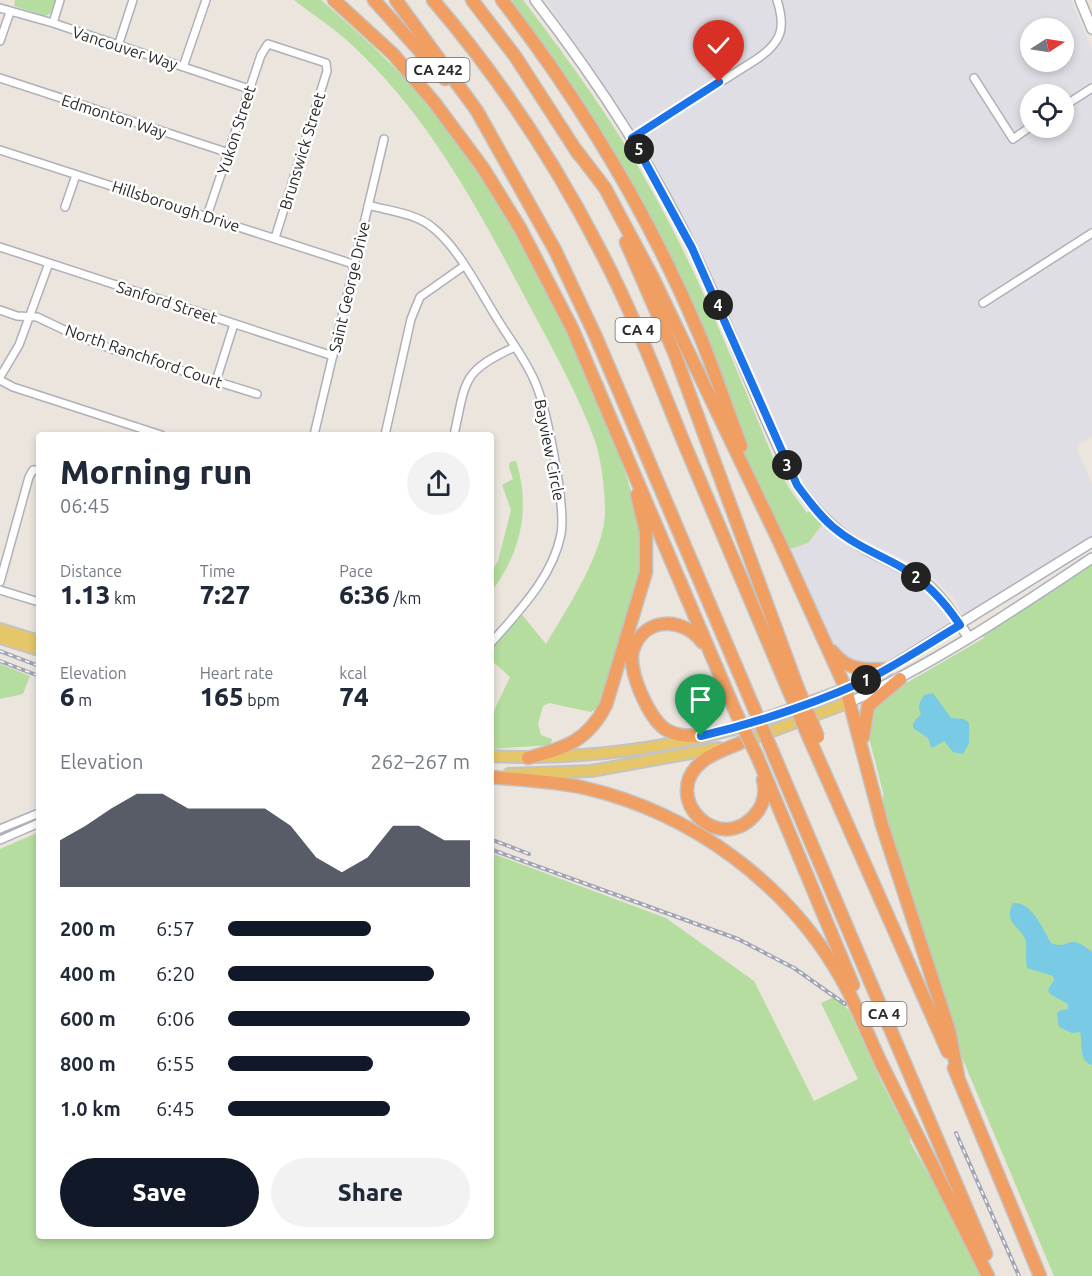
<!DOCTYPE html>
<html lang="en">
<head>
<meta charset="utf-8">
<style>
	body { margin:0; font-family:Ubuntu,sans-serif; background:#f2f2f3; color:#1f2937; height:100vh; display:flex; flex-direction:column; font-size:22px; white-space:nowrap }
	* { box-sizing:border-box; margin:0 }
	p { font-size:20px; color:#747a83 }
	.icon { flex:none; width:33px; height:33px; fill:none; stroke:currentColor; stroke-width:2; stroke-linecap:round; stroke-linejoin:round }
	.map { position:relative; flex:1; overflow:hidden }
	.details { position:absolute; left:36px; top:432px; width:458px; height:807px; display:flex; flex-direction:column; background:#fff; border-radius:6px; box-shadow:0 3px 9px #0003 }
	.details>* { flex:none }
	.needle { width:39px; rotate:78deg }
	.buttons { position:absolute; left:1020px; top:18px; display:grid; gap:12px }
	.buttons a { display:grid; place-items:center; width:54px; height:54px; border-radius:50%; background:#fff; box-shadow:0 3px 9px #0003; font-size:30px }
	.pin { position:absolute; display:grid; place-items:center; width:51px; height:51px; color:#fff; margin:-62px -26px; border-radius:50% 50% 50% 0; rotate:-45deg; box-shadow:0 0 6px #0007 }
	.pin .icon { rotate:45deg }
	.km { position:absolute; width:30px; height:30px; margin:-15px; border-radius:50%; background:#222; color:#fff; font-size:16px; line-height:30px; text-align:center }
	.round { display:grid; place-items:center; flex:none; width:63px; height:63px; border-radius:32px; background:#f2f2f3 }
	.summary { display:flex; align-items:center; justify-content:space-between; height:102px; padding:0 24px }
	h1 { font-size:33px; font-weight:800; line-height:45px }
	.metrics { display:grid; grid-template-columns:repeat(3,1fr); gap:9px; height:102px; padding:6px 24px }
	.metrics div { display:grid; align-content:center }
	.metrics b { font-size:26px; font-weight:800 }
	.metrics small { font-size:16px; font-weight:400 }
	.metrics p { font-size:16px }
	.chart { height:168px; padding:12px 24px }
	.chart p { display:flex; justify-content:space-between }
	.chart svg { width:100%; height:108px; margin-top:6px; fill:#111827; opacity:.7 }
	.action { display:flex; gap:12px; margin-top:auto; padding:12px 24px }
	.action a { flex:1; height:69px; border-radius:36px; background:#111827; color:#fff; font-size:24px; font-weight:800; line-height:69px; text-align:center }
	.action a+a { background:#f2f2f3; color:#1f2937 }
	ul { padding:0 24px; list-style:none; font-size:20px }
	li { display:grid; grid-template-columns:96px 72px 1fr; align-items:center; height:45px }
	li i { height:15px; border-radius:8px; background:#111827 }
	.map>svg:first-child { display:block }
	.industrial { fill:#dfdee4; fill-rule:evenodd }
	.green { fill:#b5dd9f }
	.water { fill:#79cae5 }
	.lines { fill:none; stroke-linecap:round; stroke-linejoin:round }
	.street-casing { stroke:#aeb0ba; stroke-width:10 }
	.secondary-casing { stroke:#aeb0ba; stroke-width:12 }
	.primary-casing { stroke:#c3c3c3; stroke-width:14 }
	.highway-casing { stroke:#c3c3c3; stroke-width:15 }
	.street { stroke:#fff; stroke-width:7 }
	.secondary { stroke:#fff; stroke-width:9 }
	.primary { stroke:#e5c669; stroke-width:10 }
	.highway { stroke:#f19e63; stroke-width:12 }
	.rail-casing { stroke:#a1a4b3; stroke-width:4 }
	.rail { stroke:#fff; stroke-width:1.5; stroke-dasharray:4.5; stroke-linecap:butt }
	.highway-bridge-casing { stroke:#c3c3c3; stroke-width:15; stroke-linecap:butt }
	.highway-bridge { stroke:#f19e63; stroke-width:12 }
	.route-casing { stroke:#fff; stroke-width:12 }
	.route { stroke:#1a73e8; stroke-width:8 }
	.labels { text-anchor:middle; stroke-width:5; stroke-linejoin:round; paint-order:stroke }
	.shield { fill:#fff; stroke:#6a6a6a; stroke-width:1.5 }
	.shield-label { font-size:15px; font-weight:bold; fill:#2a2a2a }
	.street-label { font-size:16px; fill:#2a2a2a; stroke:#fff }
</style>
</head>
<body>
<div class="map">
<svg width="1092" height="1276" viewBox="0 0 1092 1276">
	<rect width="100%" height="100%" fill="#ebe5de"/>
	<path class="industrial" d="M 545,0 L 1071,0 L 1092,50 L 1092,436 L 1076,447 L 1092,484 L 1092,542 L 965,622 L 956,600 L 933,578 L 917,566 L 861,539 L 835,520 L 808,491 L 786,451 L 718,291 L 630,124 ZM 1030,28 L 1064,28 L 1064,62 L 1030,62 ZM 1030,94 L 1064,94 L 1064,128 L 1030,128 Z
		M 826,520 L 927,584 L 960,625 L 887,669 L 840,660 L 784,551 L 808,543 Z"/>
	<path class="green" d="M 15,0 L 55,0 L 51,13 L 45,16 L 14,6 Z
		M 294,0 L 321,0 C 360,34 398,68 431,108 C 503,195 553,294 596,398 C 615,444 640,500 641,550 C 643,582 627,616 618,646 C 612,665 609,690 598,707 L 591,712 L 549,703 L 543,706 L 538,724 L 541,735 L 552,739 L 551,745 L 491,749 L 491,717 L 510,677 L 491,660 L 491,644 L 519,611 L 546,644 C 566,610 607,549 605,508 C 605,490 601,458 595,441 C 579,397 556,355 534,314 C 483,218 433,120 352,45 C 334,28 313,15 294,0 Z
		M 502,0 L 523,0 C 572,64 619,129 657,200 C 703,284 738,374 775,462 L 789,488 L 807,513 L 809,511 L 822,525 L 808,543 L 784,551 L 729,415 L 717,380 L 636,208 Z
		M 516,461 C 531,507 521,554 491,592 L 491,573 L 498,561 L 511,510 L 502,485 L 513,479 L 509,467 L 510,462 Z
		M 1092,558 L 1092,1276 L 1054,1276 L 963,1060 L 951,1026 L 884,817 L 883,792 L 868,734 L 869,714 L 875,706 L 891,692 L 984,638 L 980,631 Z
		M 0,664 L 30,676 L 23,694 L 0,699 Z
		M 39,832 L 39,1236 L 490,1236 L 491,853 L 666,918 L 754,981 L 814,1101 L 858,1079 L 821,1003 L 834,997 L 849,1010 L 883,1085 L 910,1136 L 910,1142 L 942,1197 L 980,1276 L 0,1276 L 0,849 Z"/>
	<path class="water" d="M 933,693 L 951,718 L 964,719 L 969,723 L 969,743 L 963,754 L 953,752 L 944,741 L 934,747 L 931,747 L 928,738 L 913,728 L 913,723 L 921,714 C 917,705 920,702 924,695 Z
		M 1013,903 C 1033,902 1043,930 1051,943 C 1071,951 1066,931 1092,952 L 1092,1065 C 1078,1060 1083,1044 1080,1032 L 1072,1033 L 1059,1027 L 1057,1014 L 1059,1011 L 1068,1009 L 1068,1004 L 1050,994 L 1048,990 L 1054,980 L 1053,976 L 1027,968 C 1025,959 1027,950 1026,942 C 1023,927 1002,924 1013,903 Z"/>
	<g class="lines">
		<defs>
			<path id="street" d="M 0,8 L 53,23 L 249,89
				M 53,23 L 60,0
				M 0,41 L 10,12
				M 118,46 L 133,0
				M 183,67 L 206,0
				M 0,78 L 229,153
				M 974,78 L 1013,139 L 1030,127
				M 1064,106 L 1092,88
				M 632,138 L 757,59 C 782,42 786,28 777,0
				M 0,150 L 353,264
				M 368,205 C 389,211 415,213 432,227 C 459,248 479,290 498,320 C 510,340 526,360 535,382 C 547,409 566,506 561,534 C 553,577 518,612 490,644
				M 65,207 L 76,175
				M 207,216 L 261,55 L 268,44 L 326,63 L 327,71 L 275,238
				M 0,247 L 333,356
				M 983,303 L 1092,233
				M 0,310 L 17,316 L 37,317 L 77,336 L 115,350 L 257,394
				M 0,377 L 19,345 L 49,263
				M 0,380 L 13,387 L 161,435
				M 216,381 L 234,324
				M 314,435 L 384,139
				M 385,435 L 411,319 L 420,297 L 464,266
				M 454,435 C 466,381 461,371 515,347
				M 0,582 L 29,477 L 33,470 L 39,470
				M 0,590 L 39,602
				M 0,829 L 39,813
				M 0,840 L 39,823"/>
			<path id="secondary" d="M 535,0 C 603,88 664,182 709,284 C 739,350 763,421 797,485 C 816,512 838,534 867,550 C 887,561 908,569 927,584 C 945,599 956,619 969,638
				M 1080,0 L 1092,29
				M 846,689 L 880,673 L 1092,542
				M 850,702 C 936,663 1014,610 1092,558"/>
			<path id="primary" d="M 0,629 L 39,641
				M 0,638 L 39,650
				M 743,742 L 850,702
				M 490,756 C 571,760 652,751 730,730 C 769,719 808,702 846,689
				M 509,774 L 591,771 L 719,748"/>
			<path id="highway" d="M 334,0 L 393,54 L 434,102 L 483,168 L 520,228 L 572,328 L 736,713
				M 374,0 L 445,79
				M 396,0 L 477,111 L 555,250 L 596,337 L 753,706
				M 433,0 C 499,77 555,162 601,252 C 633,313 658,379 684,443 C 718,525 753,607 788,689
				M 472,0 L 515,56 L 579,155
				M 502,0 C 581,102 650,217 700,336 C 715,372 727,410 741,446
				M 576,150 L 605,188 L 653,278 L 778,539 L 846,689 L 882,825 L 949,1030 L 958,1076
				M 626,242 L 674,352 L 797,686
				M 832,651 C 847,671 865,670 887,669
				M 701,736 C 689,736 676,736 665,729 C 649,718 627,670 633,650 C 644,616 684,617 702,642
				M 863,737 L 868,706 L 900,679
				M 810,740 L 948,1052
				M 740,743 C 728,748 713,753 703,761 C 657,796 721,861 758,811 C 764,802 766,791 763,780
				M 773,753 L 986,1254
				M 757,756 L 853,985
				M 528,758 C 565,748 588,741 606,705 L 646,572 L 646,532 L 637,495
				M 490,777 C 522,780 555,781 585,788 C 692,813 787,883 841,978 C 858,1007 869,1039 884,1069 C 918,1138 953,1207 988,1276
				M 954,1068 L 1040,1276"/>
		</defs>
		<use href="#street" class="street-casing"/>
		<use href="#secondary" class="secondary-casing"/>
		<use href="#primary" class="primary-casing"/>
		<use href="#highway" class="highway-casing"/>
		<use href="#street" class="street"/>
		<use href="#secondary" class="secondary"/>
		<use href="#primary" class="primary"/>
		<use href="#highway" class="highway"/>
		<defs>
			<path id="rail" d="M 0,651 L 39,666
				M 0,661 L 39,676
				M 490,839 L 529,854
				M 490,849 L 738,939 L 794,968 L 845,1004
				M 956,1133 L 1019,1276"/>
		</defs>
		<use href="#rail" class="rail-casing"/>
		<use href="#rail" class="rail"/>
		<defs>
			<path id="highway-bridge" d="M 797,686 L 818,737
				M 788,689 L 810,740
				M 753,706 L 773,753
				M 736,713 L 757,756"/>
		</defs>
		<use href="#highway-bridge" class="highway-bridge-casing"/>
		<use href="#highway-bridge" class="highway-bridge"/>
	</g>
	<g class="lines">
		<defs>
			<path id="route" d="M 701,736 C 756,723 827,700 878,674 C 906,659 933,641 960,625 C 944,601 926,581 901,567 C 878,554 854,545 833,527 C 819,515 808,500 797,485 L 692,248 L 632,138 L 719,82"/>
		</defs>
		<use href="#route" class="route-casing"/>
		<use href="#route" class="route"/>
	</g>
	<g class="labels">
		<g class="shield">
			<rect x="406.5" y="58" width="63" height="24" rx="4.5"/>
			<rect x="615.5" y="318" width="45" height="24" rx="4.5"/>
			<rect x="861.5" y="1002" width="45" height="24" rx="4.5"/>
		</g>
		<g class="shield-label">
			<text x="438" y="75">CA 242</text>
			<text x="638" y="335">CA 4</text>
			<text x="884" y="1019">CA 4</text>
		</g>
		<g class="street-label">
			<text transform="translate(125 48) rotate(18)" y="6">Vancouver Way</text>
			<text transform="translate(114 116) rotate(18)" y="6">Edmonton Way</text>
			<text transform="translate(236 130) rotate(-72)" y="6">Yukon Street</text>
			<text transform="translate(302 151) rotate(-73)" y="6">Brunswick Street</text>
			<text transform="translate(176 206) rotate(18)" y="6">Hillsborough Drive</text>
			<text transform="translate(349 287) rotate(-77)" y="6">Saint George Drive</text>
			<text transform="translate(167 302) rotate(18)" y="6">Sanford Street</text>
			<text transform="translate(144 356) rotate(19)" y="6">North Ranchford Court</text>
			<text transform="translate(550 450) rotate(79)" y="6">Bayview Circle</text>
		</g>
	</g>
</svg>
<div class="buttons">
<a><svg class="needle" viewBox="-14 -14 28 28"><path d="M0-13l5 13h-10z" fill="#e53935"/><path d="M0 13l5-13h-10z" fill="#747a83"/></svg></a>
<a><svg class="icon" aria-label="locate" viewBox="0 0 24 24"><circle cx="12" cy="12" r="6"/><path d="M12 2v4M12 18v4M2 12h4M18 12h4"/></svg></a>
</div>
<div class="pin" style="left:701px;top:736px;background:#1e9e55"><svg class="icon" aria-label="arrive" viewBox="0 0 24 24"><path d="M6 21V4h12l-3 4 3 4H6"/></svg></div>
<div class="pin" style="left:719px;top:82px;background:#d93025"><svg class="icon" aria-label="check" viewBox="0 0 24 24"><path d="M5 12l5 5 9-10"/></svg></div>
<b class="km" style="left:866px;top:680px">1</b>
<b class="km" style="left:916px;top:577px">2</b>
<b class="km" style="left:787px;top:465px">3</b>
<b class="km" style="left:718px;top:305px">4</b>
<b class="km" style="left:639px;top:149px">5</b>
<section class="details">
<div class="summary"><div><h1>Morning run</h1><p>06:45</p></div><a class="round"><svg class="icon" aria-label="share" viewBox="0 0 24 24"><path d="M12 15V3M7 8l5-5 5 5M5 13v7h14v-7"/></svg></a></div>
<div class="metrics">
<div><p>Distance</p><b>1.13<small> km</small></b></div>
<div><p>Time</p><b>7:27</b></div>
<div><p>Pace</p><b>6:36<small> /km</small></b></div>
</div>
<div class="metrics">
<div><p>Elevation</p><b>6<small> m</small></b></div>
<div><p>Heart rate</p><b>165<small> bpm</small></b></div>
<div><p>kcal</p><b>74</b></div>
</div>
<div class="chart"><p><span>Elevation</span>262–267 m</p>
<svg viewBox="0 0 160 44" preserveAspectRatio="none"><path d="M0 44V25L10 19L20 12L30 6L40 6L50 12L60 12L70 12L80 12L90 19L100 32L110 38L120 32L130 19L140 19L150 25L160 25V44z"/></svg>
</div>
<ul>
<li><b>200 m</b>6:57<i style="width:59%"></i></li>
<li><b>400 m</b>6:20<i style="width:85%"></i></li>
<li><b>600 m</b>6:06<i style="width:100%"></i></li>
<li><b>800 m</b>6:55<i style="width:60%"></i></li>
<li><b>1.0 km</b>6:45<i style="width:67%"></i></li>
</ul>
<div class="action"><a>Save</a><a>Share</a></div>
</section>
</div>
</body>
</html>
